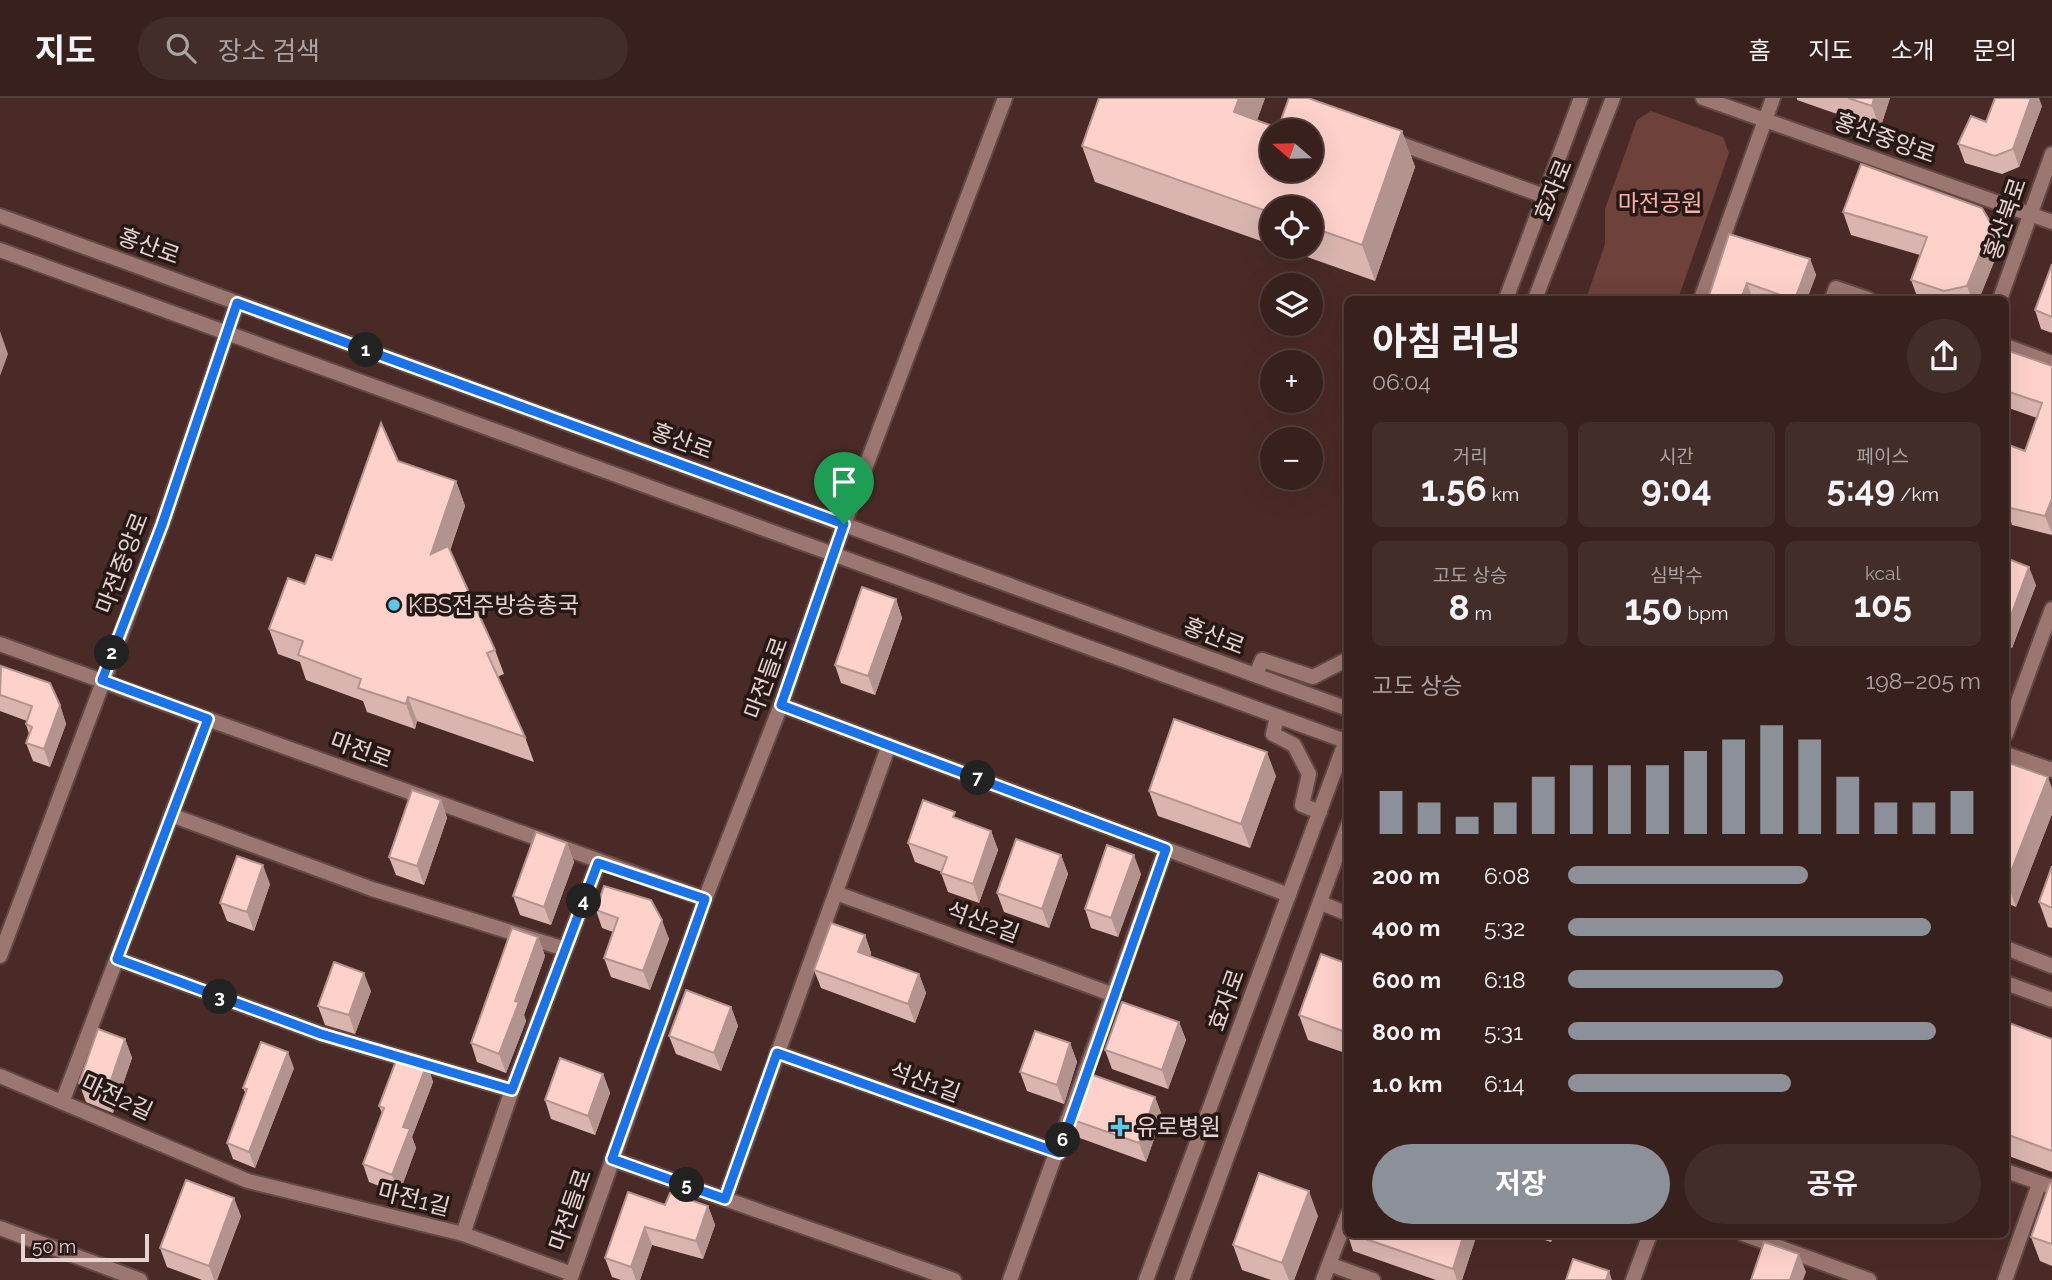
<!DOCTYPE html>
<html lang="ko">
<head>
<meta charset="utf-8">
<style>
	body { margin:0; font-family:Raleway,"Noto Sans KR",sans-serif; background:#432d29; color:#f1f3f6; height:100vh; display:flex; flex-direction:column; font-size:26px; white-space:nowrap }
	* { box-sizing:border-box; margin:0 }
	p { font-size:23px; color:#aba3a3 }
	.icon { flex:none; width:38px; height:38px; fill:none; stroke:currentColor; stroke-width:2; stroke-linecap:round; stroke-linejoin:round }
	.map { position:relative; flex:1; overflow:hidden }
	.sheet { position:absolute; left:1344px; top:198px; width:665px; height:942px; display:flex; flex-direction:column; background:#38201c; border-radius:10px; box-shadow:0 7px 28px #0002,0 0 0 2px #523e3b }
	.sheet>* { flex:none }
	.needle { width:46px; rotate:290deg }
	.fabs { position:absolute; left:1260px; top:21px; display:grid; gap:14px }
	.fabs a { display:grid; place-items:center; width:63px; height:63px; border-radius:50%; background:#38201c; box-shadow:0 7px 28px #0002,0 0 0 2px #523e3b; font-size:35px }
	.scale { position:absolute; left:21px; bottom:18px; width:128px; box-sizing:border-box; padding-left:7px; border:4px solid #e8d3d0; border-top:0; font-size:19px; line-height:24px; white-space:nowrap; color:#e8d3d0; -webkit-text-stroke:5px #261815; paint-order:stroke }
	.pin { position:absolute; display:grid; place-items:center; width:60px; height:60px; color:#fff; margin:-72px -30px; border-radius:50% 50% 50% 0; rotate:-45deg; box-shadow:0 0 7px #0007 }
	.pin .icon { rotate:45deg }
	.km { position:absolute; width:35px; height:35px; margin:-18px; border-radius:50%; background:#222; color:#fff; font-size:19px; line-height:35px; text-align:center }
	.round { display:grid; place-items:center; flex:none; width:74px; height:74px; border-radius:37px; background:#432d29 }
	.head { display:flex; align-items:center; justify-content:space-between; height:119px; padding:0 28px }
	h1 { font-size:38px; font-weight:700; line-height:52px }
	.metrics { display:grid; grid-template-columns:repeat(3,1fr); gap:10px; height:119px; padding:7px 28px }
	.metrics div { display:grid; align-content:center; border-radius:10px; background:#432d29; text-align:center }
	.metrics b { font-size:35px; font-weight:700 }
	.metrics small { font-size:19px; font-weight:400 }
	.metrics p { font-size:19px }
	.chart { height:196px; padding:14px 28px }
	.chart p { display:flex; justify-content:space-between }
	.chart svg { width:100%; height:126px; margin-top:7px; stroke:#8c9099; stroke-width:6 }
	.button { display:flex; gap:14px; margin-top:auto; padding:14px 28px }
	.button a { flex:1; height:80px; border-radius:42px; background:#8c9099; color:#fff; font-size:28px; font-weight:700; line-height:80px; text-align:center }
	.button a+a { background:#432d29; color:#f1f3f6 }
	ul { padding:0 28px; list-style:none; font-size:23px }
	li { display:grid; grid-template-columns:112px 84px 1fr; align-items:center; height:52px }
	li i { height:18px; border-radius:9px; background:#8c9099 }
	header { display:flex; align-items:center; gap:42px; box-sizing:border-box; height:98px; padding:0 35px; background:#38201c; border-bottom:2px solid #523e3b }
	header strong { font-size:33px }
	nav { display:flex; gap:38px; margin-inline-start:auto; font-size:24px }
	.search { width:490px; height:63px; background:#432d29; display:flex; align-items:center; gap:18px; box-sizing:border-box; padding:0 24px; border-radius:38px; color:#aba3a3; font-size:26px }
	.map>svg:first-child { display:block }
	.green { fill:#6e413b }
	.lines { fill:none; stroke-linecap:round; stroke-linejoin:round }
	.pedestrian-casing { stroke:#634844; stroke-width:18 }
	.minor-casing { stroke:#634844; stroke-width:18 }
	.tertiary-casing { stroke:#634844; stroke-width:18 }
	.pedestrian { stroke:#9c7670; stroke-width:14 }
	.minor { stroke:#9c7670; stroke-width:14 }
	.tertiary { stroke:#9c7670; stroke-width:14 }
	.wall { fill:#dab5af }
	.shaded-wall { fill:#b2938e }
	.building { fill:#fed2cb; stroke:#b2938e; stroke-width:2; fill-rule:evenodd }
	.route-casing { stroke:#fff; stroke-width:14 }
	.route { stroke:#1a73e8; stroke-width:9 }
	.poi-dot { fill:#5dc7e8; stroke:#261815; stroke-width:2.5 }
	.labels { text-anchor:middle; stroke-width:7; stroke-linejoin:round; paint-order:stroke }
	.street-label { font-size:23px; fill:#e8d3d0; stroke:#261815 }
	.park-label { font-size:23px; fill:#fcafa4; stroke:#261815 }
	.poi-label { font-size:23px; fill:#e8d3d0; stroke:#261815; text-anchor:start }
</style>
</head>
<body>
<header>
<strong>지도</strong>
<div class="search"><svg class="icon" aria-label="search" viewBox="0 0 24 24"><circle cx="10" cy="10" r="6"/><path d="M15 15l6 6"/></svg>장소 검색</div>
<nav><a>홈</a><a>지도</a><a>소개</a><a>문의</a></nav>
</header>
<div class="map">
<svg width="2052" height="1182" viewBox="0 0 2052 1182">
	<rect width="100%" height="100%" fill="#4a2a26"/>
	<path class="green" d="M 1651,13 L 1723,39 L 1729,55 L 1678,201 L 1586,201 L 1605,146 L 1605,111 L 1637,22 Z"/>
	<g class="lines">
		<defs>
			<path id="pedestrian" d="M 1390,42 L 1544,98"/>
			<path id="minor" d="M 1701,201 L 1773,0
				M 1832,201 L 1836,190 L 1868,201
				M 2000,201 L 2052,56
				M 2006,248 L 2052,265
				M 0,546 L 705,801
				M 781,607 L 1289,797
				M 2006,636 L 2052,511
				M 2006,656 L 2052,672
				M 171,717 L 372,791 L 565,851
				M 836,795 L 1114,897
				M 1321,805 L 1348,816
				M 0,858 L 162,427 L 237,205
				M 117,861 L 321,936 L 512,992
				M 777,955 L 1059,1055
				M 0,978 L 248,1083 L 463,1136 L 572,1176
				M 63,1002 L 208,621
				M 612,1061 L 954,1182
				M 2006,1073 L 2052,1089
				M 725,1101 L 889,647
				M 463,1136 L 512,992 L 598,765
				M 1743,1136 L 1869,1182
				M 1329,1166 L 1373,1182
				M 570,1182 L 705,801 L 781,607 L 844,426 L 1005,0
				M 1010,1182 L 1166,751
				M 1323,1182 L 1348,1116
				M 1633,1182 L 1650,1136
				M 2005,1182 L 2039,1086"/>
			<path id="tertiary" d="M 1703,0 L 2052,124
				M 0,118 L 1348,611
				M 0,152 L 1348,644
				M 1506,201 L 1581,0
				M 1535,201 L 1613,0
				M 1256,577 L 1262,562 L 1313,579 L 1348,561
				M 1277,619 L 1273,636 L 1294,647 L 1309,676 L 1302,707 L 1320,714
				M 2006,850 L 2052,868
				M 2006,885 L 2052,902
				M 0,1130 L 140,1182
				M 1146,1182 L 1348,637
				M 1182,1182 L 1348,727"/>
		</defs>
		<use href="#pedestrian" class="pedestrian-casing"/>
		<use href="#minor" class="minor-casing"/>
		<use href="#tertiary" class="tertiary-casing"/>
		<use href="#pedestrian" class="pedestrian"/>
		<use href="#minor" class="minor"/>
		<use href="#tertiary" class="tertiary"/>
	</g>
	<path class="wall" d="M 1099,0 L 1265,0 L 1257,22 L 1278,30 L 1402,33 L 1415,69 L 1375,183 L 1279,149 L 1311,149 L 1311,110 L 1272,110 L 1272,147 L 1095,84 L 1082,48 Z
		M 1797,0 L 1890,0 L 1880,31 L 1797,2 Z
		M 2042,8 L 2019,69 L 2002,76 L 1965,65 L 1958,46 L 1986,24 Z
		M 1843,114 L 1992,127 L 2000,149 L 1979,201 L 1918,201 L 1911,182 L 1920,157 L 1851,137 Z
		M 1729,136 L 1810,161 L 1816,177 L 1807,201 L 1708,201 Z
		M 2052,166 L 2052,235 L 2041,231 L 2035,212 Z
		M 2006,252 L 2052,268 L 2052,437 L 2012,427 L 2011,424 L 2006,422 L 2006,346 L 2025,353 L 2037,320 L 2006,309 Z
		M 398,363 L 456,383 L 465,408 L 450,453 L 495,552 L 504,576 L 497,579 L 525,639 L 534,664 L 417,623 L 415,631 L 367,614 L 363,603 L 306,582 L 300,564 L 278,556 L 269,531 L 305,486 L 332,462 Z
		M 2006,460 L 2036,487 L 2012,550 L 2006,548 Z
		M 896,501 L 902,520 L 875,597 L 841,585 L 835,567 Z
		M 0,570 L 60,607 L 66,626 L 50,669 L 33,663 L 26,645 L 29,636 L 26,626 L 27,623 L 0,613 Z
		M 2006,664 L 2052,690 L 2052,716 L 2016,809 L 2006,805 Z
		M 1276,678 L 1250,750 L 1158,718 L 1149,693 Z
		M 441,702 L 447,720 L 424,787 L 396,777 L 389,759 Z
		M 1348,720 L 1348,750 L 1342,735 Z
		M 957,721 L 991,733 L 998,752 L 979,805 L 948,794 L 941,775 L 942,774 L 915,764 L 908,745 Z
		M 567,745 L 574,764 L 551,827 L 520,817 L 513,798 Z
		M 1061,757 L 1068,776 L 1049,830 L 1004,814 L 997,795 Z
		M 2052,768 L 2052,830 L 2048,829 L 2039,804 Z
		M 1141,776 L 1118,839 L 1091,830 L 1085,811 Z
		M 270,786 L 254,833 L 227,823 L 220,805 Z
		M 651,802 L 669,841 L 650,892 L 611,879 L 604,860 L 613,834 L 602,830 L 596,812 Z
		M 865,837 L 871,855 L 870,859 L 919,876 L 926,895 L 915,925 L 821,890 L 814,872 Z
		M 538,839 L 545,858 L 524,917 L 526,923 L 506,975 L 477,964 L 471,945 Z
		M 1348,866 L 1348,956 L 1308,942 L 1299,917 Z
		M 371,893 L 355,936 L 325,927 L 318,908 Z
		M 731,909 L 738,928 L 721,973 L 676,956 L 669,938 Z
		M 1179,924 L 1186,942 L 1168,991 L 1112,971 L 1105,952 Z
		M 2006,934 L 2052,941 L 2052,1074 L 2006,1057 Z
		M 125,941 L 132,960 L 113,1015 L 86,1004 L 79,985 Z
		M 1070,945 L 1077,964 L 1064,1006 L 1027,993 L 1020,974 Z
		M 427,966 L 433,984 L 412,1039 L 416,1050 L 399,1096 L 369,1084 L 363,1066 L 382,1015 L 379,1008 Z
		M 294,970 L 255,1070 L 233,1061 L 227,1045 L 246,996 L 243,990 Z
		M 603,976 L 610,995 L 595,1037 L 551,1021 L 545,1002 Z
		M 1075,994 L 1155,999 L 1162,1018 L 1146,1064 L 1077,1039 L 1070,1021 L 1077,1000 Z
		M 2052,1086 L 2052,1168 L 2040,1163 L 2031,1139 Z
		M 665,1107 L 708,1108 L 715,1127 L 703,1161 L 652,1147 L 640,1182 L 621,1182 L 612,1179 L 605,1160 Z
		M 241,1118 L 217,1182 L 202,1182 L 167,1169 L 160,1150 Z
		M 1318,1118 L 1294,1182 L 1271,1182 L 1242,1172 L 1233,1147 Z
		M 1348,1132 L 1348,1136 L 1477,1136 L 1462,1182 L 1436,1182 L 1353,1153 L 1347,1134 Z
		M 1526,1136 L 1554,1136 L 1551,1144 Z"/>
	<path class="shaded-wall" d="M 1239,0 L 1265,0 L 1247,50 L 1234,14 Z
		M 1874,0 L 1890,0 L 1880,31 L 1872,8 Z
		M 2031,0 L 2039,0 L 2042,8 L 2019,69 L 2013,51 Z
		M 1402,33 L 1415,69 L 1375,183 L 1362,147 Z
		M 1992,127 L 2000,149 L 1979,201 L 1972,201 L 1967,188 Z
		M 1810,161 L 1816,177 L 1807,201 L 1795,201 Z
		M 1747,185 L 1753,201 L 1741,201 Z
		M 0,233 L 8,256 L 0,278 Z
		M 456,383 L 465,408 L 440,480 L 431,456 Z
		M 2052,401 L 2052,436 L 2045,418 Z
		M 2029,469 L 2036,487 L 2012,550 L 2006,531 Z
		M 896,501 L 902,520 L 875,597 L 868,578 Z
		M 408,599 L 417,623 L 415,631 L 406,606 Z
		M 60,607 L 66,626 L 50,669 L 44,651 Z
		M 1267,654 L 1276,678 L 1250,750 L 1241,726 Z
		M 2048,679 L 2052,690 L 2052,716 L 2016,809 L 2007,784 Z
		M 441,702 L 447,720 L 424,787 L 417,768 Z
		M 991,733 L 998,752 L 979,805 L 973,786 Z
		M 567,745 L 574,764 L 551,827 L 544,809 Z
		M 1061,757 L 1068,776 L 1049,830 L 1042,811 Z
		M 1134,757 L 1141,776 L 1118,839 L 1111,820 Z
		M 263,767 L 270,786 L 254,833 L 247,814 Z
		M 662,822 L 669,841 L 650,892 L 643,873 Z
		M 865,837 L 871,855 L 865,873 L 858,854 Z
		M 538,839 L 545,858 L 524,917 L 526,923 L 506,975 L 499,956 L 515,903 Z
		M 364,875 L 371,893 L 355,936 L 349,917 Z
		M 919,876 L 926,895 L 915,925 L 908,906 Z
		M 731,909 L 738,928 L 721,973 L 714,955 Z
		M 1179,924 L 1186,942 L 1168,991 L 1162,972 Z
		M 125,941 L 132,960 L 113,1015 L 106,997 Z
		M 1070,945 L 1077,964 L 1064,1006 L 1057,987 Z
		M 288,954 L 294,970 L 255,1070 L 249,1054 Z
		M 427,966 L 433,984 L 412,1039 L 416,1050 L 399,1096 L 392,1077 L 403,1029 Z
		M 603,976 L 610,995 L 595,1037 L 588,1018 Z
		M 1155,999 L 1162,1018 L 1146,1064 L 1139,1045 Z
		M 1309,1093 L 1318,1118 L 1294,1182 L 1289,1182 L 1282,1165 Z
		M 234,1100 L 241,1118 L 217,1182 L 214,1182 L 209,1168 Z
		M 708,1108 L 715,1127 L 703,1161 L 696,1143 Z
		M 645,1129 L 652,1147 L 640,1182 L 636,1182 L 631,1169 Z
		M 1464,1136 L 1477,1136 L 1462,1182 L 1457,1182 L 1453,1171 Z
		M 1548,1136 L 1554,1136 L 1551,1144 Z
		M 1799,1156 L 1806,1174 L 1803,1182 L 1790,1182 Z
		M 1609,1173 L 1612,1182 L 1606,1182 Z"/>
	<path class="building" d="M 1099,0 L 1239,0 L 1234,14 L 1278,30 L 1289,0 L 1308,0 L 1402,33 L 1362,147 L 1311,129 L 1311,110 L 1272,110 L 1272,115 L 1082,48 ZM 1272,33 L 1311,33 L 1311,72 L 1272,72 Z
		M 1848,0 L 1874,0 L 1872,8 Z
		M 1995,0 L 2031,0 L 2013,51 L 1995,58 L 1958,46 L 1971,18 L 1986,24 Z
		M 1861,66 L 1982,110 L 1992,127 L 1967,188 L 1944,193 L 1911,182 L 1927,139 L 1843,114 Z
		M 1729,136 L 1810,161 L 1795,201 L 1792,201 L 1747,185 L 1741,201 L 1708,201 Z
		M 2052,166 L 2052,219 L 2035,212 Z
		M 1838,197 L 1850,201 L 1837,201 Z
		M 2006,252 L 2052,268 L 2052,401 L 2045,418 L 2006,409 L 2006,346 L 2025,353 L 2042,305 L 2006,293 Z
		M 381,325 L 398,363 L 456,383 L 431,456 L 448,448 L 495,552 L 487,555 L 525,639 L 408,599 L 406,606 L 358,590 L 361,581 L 298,557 L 303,543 L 269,531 L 288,480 L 305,486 L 316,457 L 332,462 Z
		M 2006,460 L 2029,469 L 2006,531 Z
		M 862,489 L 896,501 L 868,578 L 835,567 Z
		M 1,568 L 50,585 L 60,607 L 44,651 L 26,645 L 32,629 L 26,626 L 32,608 L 0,597 Z
		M 1174,621 L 1267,654 L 1241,726 L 1149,693 Z
		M 2006,664 L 2048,679 L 2007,784 L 2006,784 Z
		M 412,692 L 441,702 L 417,768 L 389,759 Z
		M 923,702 L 955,714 L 953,719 L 991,733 L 973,786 L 941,775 L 947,759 L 908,745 Z
		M 1348,720 L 1348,737 L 1342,735 Z
		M 536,734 L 567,745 L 544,809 L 513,798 Z
		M 1016,741 L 1061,757 L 1042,811 L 997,795 Z
		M 1107,747 L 1134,757 L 1111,820 L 1085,811 Z
		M 237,758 L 263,767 L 247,814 L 220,805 Z
		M 2052,768 L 2052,810 L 2039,804 Z
		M 604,788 L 651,802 L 662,822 L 643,873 L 604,860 L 618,820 L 596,812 Z
		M 831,825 L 865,837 L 858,854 L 919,876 L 908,906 L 814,872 Z
		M 512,830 L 538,839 L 515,903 L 519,904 L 499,956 L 471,945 Z
		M 1321,856 L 1348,866 L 1348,935 L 1299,917 Z
		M 334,864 L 364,875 L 349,917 L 318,908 Z
		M 686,892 L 731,909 L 714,955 L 669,938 Z
		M 1122,904 L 1179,924 L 1162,972 L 1105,952 Z
		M 2009,925 L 2052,941 L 2052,1053 L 2006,1036 L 2006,934 Z
		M 98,931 L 125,941 L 106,997 L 79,985 Z
		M 1035,933 L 1070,945 L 1057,987 L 1020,974 Z
		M 261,944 L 288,954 L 249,1054 L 227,1045 L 247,991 L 243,990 Z
		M 399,955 L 427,966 L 403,1029 L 410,1031 L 392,1077 L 363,1066 L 384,1010 L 379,1008 Z
		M 560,960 L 603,976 L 588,1018 L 545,1002 Z
		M 1082,973 L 1155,999 L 1139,1045 L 1070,1021 L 1079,995 L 1075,994 Z
		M 1259,1075 L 1309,1093 L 1282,1165 L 1233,1147 Z
		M 186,1082 L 234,1100 L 209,1168 L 160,1150 Z
		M 2050,1085 L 2052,1086 L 2052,1146 L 2031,1139 Z
		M 628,1094 L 665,1107 L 670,1095 L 708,1108 L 696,1143 L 645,1129 L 631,1169 L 605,1160 Z
		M 1351,1136 L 1464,1136 L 1453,1171 Z
		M 1764,1144 L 1799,1156 L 1790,1182 L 1751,1182 Z
		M 1573,1161 L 1609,1173 L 1606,1182 L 1566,1182 Z"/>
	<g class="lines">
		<defs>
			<path id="route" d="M 237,205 L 844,426 L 781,607 L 1166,751 L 1059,1055 L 777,955 L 725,1101 L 612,1061 L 705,801 L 598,765 L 512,992 L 321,936 L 117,861 L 208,621 L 102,582 L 162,427 Z"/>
		</defs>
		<use href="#route" class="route-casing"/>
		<use href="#route" class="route"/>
	</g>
	<g class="poi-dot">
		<circle cx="394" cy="507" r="7"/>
		<path d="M1116.5 1018.5h7v7h7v7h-7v7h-7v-7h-7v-7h7z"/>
	</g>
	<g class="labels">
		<g class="street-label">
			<text transform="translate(1885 40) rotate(20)" y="8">홍산중앙로</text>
			<text transform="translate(1553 92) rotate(-68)" y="8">효자로</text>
			<text transform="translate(2005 121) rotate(-71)" y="8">홍산북로</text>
			<text transform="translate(149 148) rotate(20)" y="8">홍산로</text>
			<text transform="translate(682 343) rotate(20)" y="8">홍산로</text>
			<text transform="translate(122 465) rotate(-69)" y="8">마전중앙로</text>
			<text transform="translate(1214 538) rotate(21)" y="8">홍산로</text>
			<text transform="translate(766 580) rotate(-70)" y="8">마전들로</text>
			<text transform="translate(361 652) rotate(20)" y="8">마전로</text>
			<text transform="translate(983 824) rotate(20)" y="8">석산2길</text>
			<text transform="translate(1226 902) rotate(-70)" y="8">효자로</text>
			<text transform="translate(925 984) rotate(20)" y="8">석산1길</text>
			<text transform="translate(117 999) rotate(25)" y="8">마전2길</text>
			<text transform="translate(414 1101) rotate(14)" y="8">마전1길</text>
			<text transform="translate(570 1112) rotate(-71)" y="8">마전들로</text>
		</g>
		<g class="park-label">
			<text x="1660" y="113">마전공원</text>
		</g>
		<g class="poi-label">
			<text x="408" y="515">KBS전주방송총국</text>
			<text x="1136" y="1037">유로병원</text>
		</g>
	</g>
</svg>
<div class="fabs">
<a><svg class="needle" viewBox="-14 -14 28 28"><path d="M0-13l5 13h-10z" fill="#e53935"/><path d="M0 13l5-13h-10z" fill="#aba3a3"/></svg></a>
<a><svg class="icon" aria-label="locate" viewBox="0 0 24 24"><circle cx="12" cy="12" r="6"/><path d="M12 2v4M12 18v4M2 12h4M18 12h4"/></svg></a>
<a><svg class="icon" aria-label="layers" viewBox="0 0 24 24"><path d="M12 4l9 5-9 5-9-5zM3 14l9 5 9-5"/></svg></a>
<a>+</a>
<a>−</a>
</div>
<div class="scale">50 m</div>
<div class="pin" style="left:844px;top:426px;background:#1e9e55"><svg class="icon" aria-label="arrive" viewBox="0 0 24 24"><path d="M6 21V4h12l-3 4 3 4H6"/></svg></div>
<b class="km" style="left:366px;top:252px">1</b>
<b class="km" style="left:112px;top:555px">2</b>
<b class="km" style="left:220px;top:899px">3</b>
<b class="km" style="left:584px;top:803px">4</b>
<b class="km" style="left:687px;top:1087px">5</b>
<b class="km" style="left:1063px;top:1042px">6</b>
<b class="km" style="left:978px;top:680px">7</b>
<section class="sheet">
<div class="head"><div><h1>아침 러닝</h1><p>06:04</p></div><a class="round"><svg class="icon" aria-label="share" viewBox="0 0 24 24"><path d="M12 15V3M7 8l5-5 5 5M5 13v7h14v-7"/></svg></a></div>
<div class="metrics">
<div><p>거리</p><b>1.56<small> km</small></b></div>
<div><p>시간</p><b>9:04</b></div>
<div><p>페이스</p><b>5:49<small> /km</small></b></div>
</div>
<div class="metrics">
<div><p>고도 상승</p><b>8<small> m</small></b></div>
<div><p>심박수</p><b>150<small> bpm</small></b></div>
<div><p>kcal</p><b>105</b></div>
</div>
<div class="chart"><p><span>고도 상승</span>198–205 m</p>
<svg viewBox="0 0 160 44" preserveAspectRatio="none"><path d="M5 44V29M15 44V33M25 44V38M35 44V33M45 44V24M55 44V20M65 44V20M75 44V20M85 44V15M95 44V11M105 44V6M115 44V11M125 44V24M135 44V33M145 44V33M155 44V29"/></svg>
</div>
<ul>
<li><b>200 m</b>6:08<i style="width:58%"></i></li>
<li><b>400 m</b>5:32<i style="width:88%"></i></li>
<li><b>600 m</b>6:18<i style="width:52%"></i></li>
<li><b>800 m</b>5:31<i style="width:89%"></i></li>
<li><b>1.0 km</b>6:14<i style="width:54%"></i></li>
</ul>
<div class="button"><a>저장</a><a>공유</a></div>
</section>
</div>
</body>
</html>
